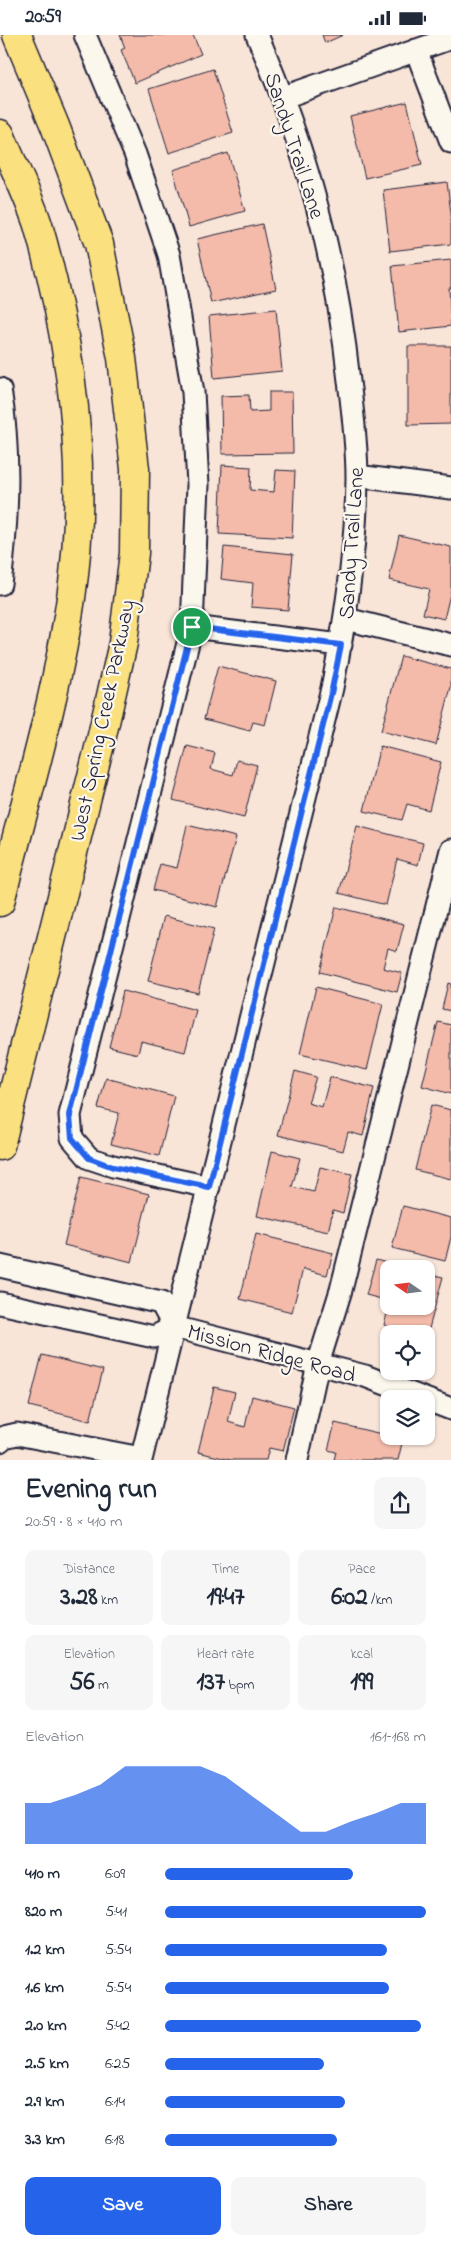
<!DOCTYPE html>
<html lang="en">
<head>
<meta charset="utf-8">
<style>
	body { margin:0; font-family:"Indie Flower",sans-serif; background:#f6f6f7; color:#1f2937; height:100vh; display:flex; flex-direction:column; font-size:19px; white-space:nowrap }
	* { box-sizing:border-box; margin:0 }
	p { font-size:16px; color:#747a83 }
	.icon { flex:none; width:28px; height:28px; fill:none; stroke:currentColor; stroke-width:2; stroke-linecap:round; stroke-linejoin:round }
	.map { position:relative; height:1425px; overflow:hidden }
	.sheet { display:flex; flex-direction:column; background:#fff; flex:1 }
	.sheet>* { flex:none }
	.needle { width:32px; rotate:284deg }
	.controls { position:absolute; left:380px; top:1225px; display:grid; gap:10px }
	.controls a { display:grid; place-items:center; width:55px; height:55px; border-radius:10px; background:#fff; box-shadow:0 1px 4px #0004; font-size:25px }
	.pin { position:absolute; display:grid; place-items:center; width:42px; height:42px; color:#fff; margin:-21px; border:2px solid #fff; border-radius:50%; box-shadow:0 1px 5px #0007 }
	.round { display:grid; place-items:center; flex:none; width:52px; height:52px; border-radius:10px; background:#f6f6f7 }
	.overview { display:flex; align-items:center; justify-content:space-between; height:85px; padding:0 25px }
	h1 { font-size:28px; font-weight:800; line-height:38px }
	.metrics { display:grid; grid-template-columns:repeat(3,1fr); gap:8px; height:85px; padding:5px 25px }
	.metrics div { display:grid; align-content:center; border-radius:10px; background:#f6f6f7; text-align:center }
	.metrics b { font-size:25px; font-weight:800 }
	.metrics small { font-size:14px; font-weight:400 }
	.metrics p { font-size:14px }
	.chart { height:140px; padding:10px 25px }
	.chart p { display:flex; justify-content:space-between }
	.chart svg { width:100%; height:90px; margin-top:5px; fill:#2563eb; opacity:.7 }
	.primary-button { display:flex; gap:10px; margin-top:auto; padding:10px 25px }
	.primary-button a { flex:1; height:58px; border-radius:10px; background:#2563eb; color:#fff; font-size:20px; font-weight:800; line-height:58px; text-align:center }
	.primary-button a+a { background:#f6f6f7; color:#1f2937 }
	ul { padding:0 25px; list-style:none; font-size:16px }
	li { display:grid; grid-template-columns:80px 60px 1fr; align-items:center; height:38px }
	li i { height:12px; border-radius:6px; background:#2563eb }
	.status { display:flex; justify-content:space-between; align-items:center; height:35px; padding:0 25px; background:#fff; direction:ltr }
	.status svg { height:14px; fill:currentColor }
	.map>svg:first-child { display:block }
	.building { fill:#f4bbaa; stroke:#22223b }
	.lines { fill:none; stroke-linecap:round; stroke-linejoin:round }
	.minor-casing { stroke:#22223b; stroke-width:25 }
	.major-casing { stroke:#22223b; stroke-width:31 }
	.minor { stroke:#fbf7ec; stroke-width:21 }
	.major { stroke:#fbe080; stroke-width:28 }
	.route-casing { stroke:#fff; stroke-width:10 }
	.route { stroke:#2563eb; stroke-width:6 }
	.labels { text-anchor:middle; stroke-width:4.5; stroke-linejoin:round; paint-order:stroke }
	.street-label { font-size:22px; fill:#22223b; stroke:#fbf7ec }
</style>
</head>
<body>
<div class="status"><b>20:59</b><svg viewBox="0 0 49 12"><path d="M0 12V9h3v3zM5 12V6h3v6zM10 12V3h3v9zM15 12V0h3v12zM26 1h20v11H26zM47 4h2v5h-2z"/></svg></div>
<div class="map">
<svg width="451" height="1425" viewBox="0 0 451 1425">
	<rect width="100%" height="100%" fill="#f9e5d8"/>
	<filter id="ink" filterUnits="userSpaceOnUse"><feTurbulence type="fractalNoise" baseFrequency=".02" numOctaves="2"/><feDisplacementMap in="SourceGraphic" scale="10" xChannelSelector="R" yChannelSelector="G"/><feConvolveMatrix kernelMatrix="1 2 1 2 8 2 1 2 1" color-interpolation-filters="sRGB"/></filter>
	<g filter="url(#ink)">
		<path class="building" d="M 120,0 L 193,0 L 201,19 L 135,48 L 121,15 L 125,13 Z
			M 322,0 L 343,0 L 325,8 Z
			M 213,34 L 233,98 L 169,118 L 149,54 Z
			M 407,67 L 422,130 L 365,143 L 350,81 Z
			M 228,118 L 245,176 L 189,192 L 173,135 Z
			M 447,147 L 451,178 L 451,209 L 390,216 L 383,155 Z
			M 262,189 L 276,254 L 211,268 L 197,204 Z
			M 451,225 L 451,253 L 449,253 L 451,291 L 399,297 L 392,231 Z
			M 276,274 L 282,336 L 214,343 L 209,281 Z
			M 408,311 L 451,311 L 451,389 L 408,390 Z
			M 269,357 L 292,357 L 293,418 L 222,419 L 221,361 L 249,360 L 250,377 L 269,376 Z
			M 222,430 L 251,432 L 250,455 L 274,457 L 276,435 L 295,436 L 292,503 L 219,499 Z
			M 399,500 L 451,512 L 451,555 L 444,584 L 423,579 L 429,554 L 389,545 Z
			M 224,512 L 293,519 L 288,575 L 251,572 L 253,548 L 221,544 Z
			M 401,621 L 451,634 L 451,652 L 436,710 L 381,696 Z
			M 218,631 L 276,646 L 265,690 L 253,687 L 250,696 L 204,684 Z
			M 187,711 L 215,718 L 211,734 L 233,740 L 237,725 L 257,730 L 244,783 L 173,765 Z
			M 380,711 L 441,727 L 429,775 L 407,769 L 402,785 L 364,776 Z
			M 187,790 L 236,802 L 217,872 L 153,855 L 160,829 L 177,833 Z
			M 357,791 L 423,808 L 418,830 L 397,824 L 386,870 L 339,858 Z
			M 336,872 L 404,889 L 397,916 L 388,913 L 383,933 L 402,938 L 397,957 L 320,937 Z
			M 164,881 L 214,894 L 198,958 L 148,946 Z
			M 448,948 L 451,949 L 451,976 L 442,974 Z
			M 316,952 L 383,969 L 367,1035 L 300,1019 Z
			M 123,956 L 196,975 L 185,1017 L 141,1006 L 138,1019 L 109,1012 Z
			M 438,987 L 451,990 L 451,1059 L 422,1051 Z
			M 295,1036 L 316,1042 L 308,1068 L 322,1072 L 330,1042 L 374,1053 L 363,1101 L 348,1097 L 343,1116 L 278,1100 Z
			M 106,1043 L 174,1061 L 159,1121 L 111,1109 L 119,1078 L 98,1073 Z
			M 431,1070 L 451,1075 L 451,1144 L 415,1135 Z
			M 272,1116 L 300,1123 L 292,1152 L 314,1157 L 320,1132 L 352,1139 L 343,1178 L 333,1175 L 328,1197 L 257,1181 Z
			M 81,1142 L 149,1159 L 132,1227 L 64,1210 Z
			M 403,1171 L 451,1183 L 451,1202 L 445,1226 L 392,1213 Z
			M 256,1199 L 333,1218 L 327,1240 L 303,1234 L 292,1277 L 240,1264 Z
			M 376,1225 L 409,1234 L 389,1234 L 389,1266 L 366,1260 Z
			M 426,1238 L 443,1242 L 427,1301 L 426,1299 L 417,1299 L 384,1290 L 389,1271 L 426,1271 Z
			M 42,1320 L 103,1335 L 90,1386 L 29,1371 Z
			M 214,1352 L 235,1357 L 228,1387 L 245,1392 L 252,1361 L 294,1372 L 283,1416 L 269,1413 L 266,1425 L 231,1425 L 198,1417 Z
			M 335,1388 L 403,1404 L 398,1425 L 334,1425 L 336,1417 L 328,1415 Z"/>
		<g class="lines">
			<defs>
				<path id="minor" d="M 85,0 L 135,119 L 169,220 L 193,357 L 198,450 L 192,592 L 70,1080 L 72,1103 L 89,1123 L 113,1131 L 209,1152
					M 416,15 L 451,107
					M 284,62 L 451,3
					M 0,354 C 11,419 8,484 0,549
					M 357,441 L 451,453
					M 346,584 L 451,610
					M 192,592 L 341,610
					M 0,1231 L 161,1268 L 174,1292
					M 0,1268 L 154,1302 L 174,1292 L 365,1341 L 451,1374
					M 0,1406 L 4,1402 L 17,1399 L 141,1423
					M 141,1425 L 332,653 C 346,584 356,515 357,444 C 357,411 353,378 349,346 C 336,222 306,114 257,0
					M 297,1425 L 318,1329 L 341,1255 L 451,815"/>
				<path id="major" d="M 0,99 C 12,129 28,159 38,190 C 72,309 89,439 71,563 C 56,665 25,767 0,867
					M 0,1111 L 101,705 L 123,608 L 134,518 L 135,434 L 122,323 L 99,209 L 55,91 L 17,0"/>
			</defs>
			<use href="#minor" class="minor-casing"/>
			<use href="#major" class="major-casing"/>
			<use href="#minor" class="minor"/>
			<use href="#major" class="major"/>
		</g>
	</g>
	<g class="lines" filter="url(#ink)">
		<defs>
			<path id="route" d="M 192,592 L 341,610 L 332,654 L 209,1152 L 113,1132 L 89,1123 L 72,1103 L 70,1080 Z"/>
		</defs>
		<use href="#route" class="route-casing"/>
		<use href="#route" class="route"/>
	</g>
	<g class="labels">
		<g class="street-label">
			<text transform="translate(296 110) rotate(72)" y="8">Sandy Trail Lane</text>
			<text transform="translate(350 508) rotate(-86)" y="8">Sandy Trail Lane</text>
			<text transform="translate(101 685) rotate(-78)" y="8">West Spring Creek Parkway</text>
			<text transform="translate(272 1317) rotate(15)" y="8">Mission Ridge Road</text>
		</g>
	</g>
</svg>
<div class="controls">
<a><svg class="needle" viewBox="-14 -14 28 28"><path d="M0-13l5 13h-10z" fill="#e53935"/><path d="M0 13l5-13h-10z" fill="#747a83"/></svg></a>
<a><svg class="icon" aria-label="locate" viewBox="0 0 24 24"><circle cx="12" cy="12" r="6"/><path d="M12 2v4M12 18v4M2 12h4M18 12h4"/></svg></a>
<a><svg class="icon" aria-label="layers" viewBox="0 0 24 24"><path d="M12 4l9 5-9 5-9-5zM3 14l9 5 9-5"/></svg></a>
</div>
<div class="pin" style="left:192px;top:592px;background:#1e9e55"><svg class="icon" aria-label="arrive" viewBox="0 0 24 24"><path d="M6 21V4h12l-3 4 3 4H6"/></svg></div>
</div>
<section class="sheet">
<div class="overview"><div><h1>Evening run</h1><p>20:59 · 8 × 410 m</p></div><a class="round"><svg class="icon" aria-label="share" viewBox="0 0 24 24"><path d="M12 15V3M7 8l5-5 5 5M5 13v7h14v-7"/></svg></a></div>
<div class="metrics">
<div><p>Distance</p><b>3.28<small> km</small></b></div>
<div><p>Time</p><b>19:47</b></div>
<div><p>Pace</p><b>6:02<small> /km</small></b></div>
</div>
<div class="metrics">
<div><p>Elevation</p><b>56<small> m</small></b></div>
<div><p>Heart rate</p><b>137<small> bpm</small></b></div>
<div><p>kcal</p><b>199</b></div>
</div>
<div class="chart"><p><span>Elevation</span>161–168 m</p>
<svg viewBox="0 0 160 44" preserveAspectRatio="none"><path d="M0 44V24L10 24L20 20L30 15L40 6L50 6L60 6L70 6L80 11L90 20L100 29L110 38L120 38L130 33L140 29L150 24L160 24V44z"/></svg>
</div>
<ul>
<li><b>410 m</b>6:09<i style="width:72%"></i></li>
<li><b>820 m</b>5:41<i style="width:100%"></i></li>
<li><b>1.2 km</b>5:54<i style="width:85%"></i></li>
<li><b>1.6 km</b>5:54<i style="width:86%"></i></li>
<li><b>2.0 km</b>5:42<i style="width:98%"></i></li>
<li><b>2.5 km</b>6:25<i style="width:61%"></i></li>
<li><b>2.9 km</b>6:14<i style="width:69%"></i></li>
<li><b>3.3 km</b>6:18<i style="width:66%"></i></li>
</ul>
<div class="primary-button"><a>Save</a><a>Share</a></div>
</section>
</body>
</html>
